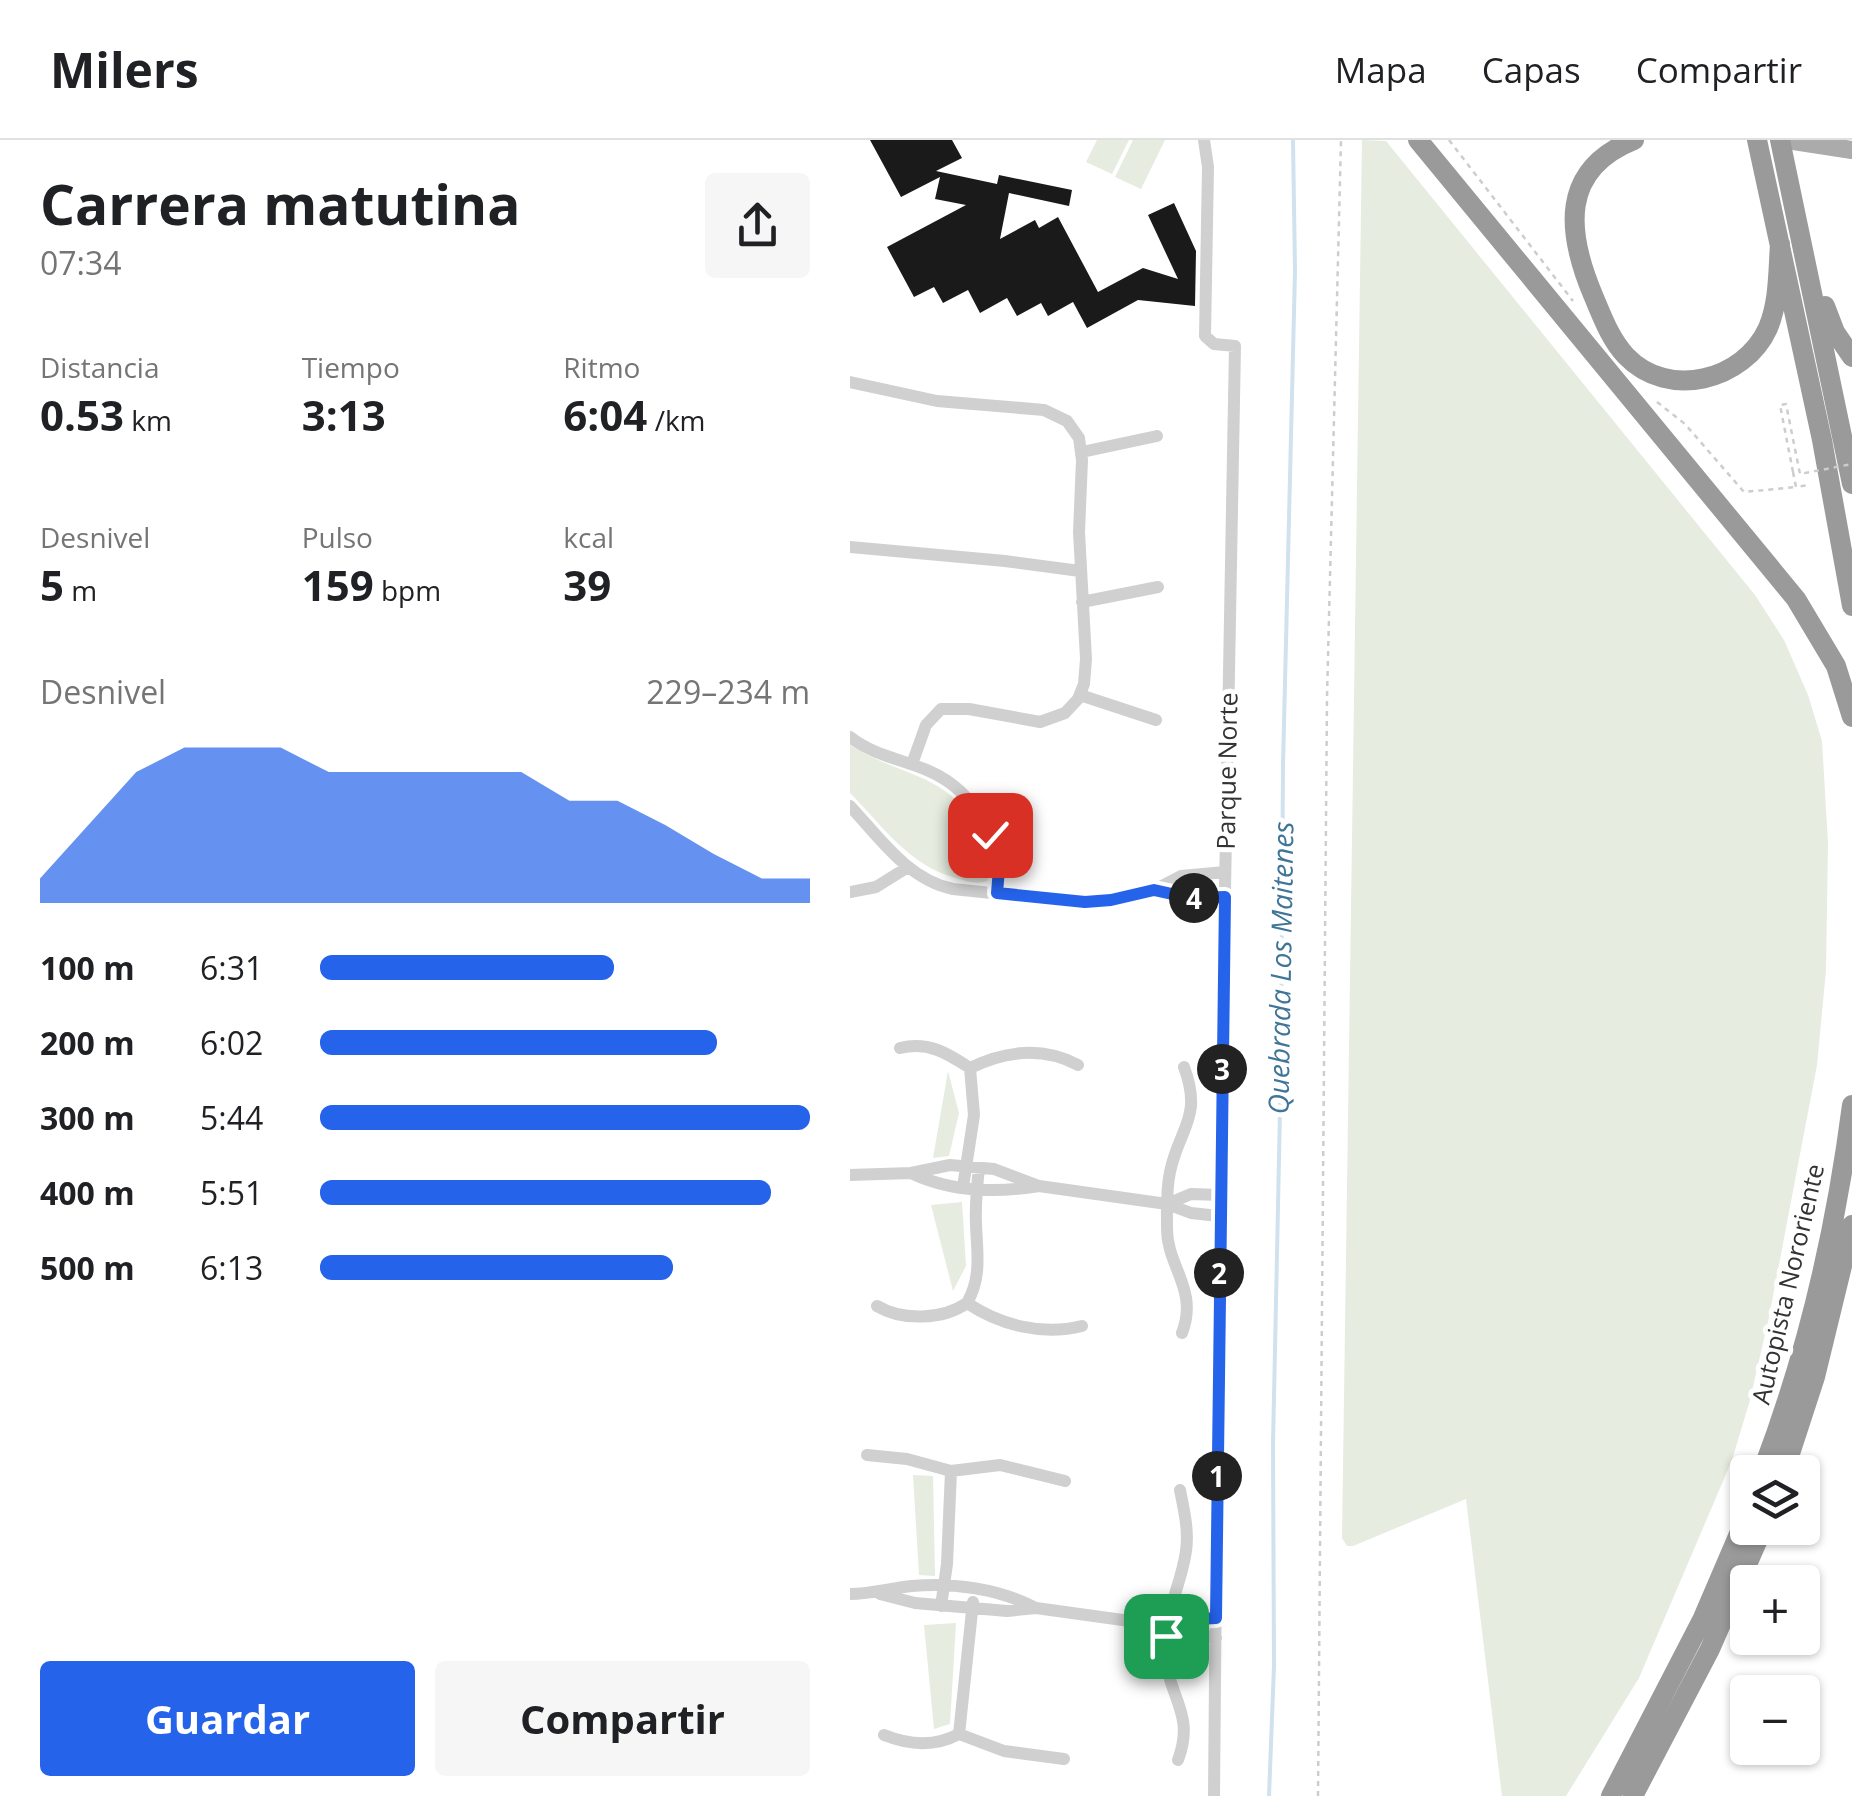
<!DOCTYPE html>
<html lang="es">
<head>
<meta charset="utf-8">
<style>
	body { margin:0; font-family:"Open Sans",sans-serif; background:#f6f6f6; color:#202124; height:100vh; display:flex; flex-direction:column; font-size:38px; white-space:nowrap }
	* { box-sizing:border-box; margin:0 }
	p { font-size:32px; color:#757577 }
	.icon { flex:none; width:55px; height:55px; fill:none; stroke:currentColor; stroke-width:2; stroke-linecap:round; stroke-linejoin:round }
	.map { position:relative; flex:1; overflow:hidden }
	.panel { display:flex; flex-direction:column; background:#fff; width:850px }
	.panel>* { flex:none }
	.controls { position:absolute; left:880px; top:1315px; display:grid; gap:20px }
	.controls a { display:grid; place-items:center; width:90px; height:90px; border-radius:10px; background:#fff; box-shadow:0 2px 8px #0004; font-size:50px }
	.pin { position:absolute; display:grid; place-items:center; width:85px; height:85px; color:#fff; margin:-42px; border-radius:20px; box-shadow:0 5px 15px #0006 }
	.km { position:absolute; width:50px; height:50px; margin:-25px; border-radius:50%; background:#222; color:#fff; font-size:28px; line-height:50px; text-align:center }
	.round { display:grid; place-items:center; flex:none; width:105px; height:105px; border-radius:10px; background:#f6f6f6 }
	.summary { display:flex; align-items:center; justify-content:space-between; height:170px; padding:0 40px }
	h1 { font-size:55px; font-weight:700; line-height:75px }
	.figures { display:grid; grid-template-columns:repeat(3,1fr); gap:15px; height:170px; padding:10px 40px }
	.figures div { display:grid; align-content:center }
	.figures b { font-size:42px; font-weight:700 }
	.figures small { font-size:28px; font-weight:400 }
	.figures p { font-size:28px }
	.chart { height:280px; padding:20px 40px }
	.chart p { display:flex; justify-content:space-between }
	.chart svg { width:100%; height:180px; margin-top:10px; fill:#2563eb; opacity:.7 }
	.action { display:flex; gap:20px; margin-top:auto; padding:20px 40px }
	.action a { flex:1; height:115px; border-radius:10px; background:#2563eb; color:#fff; font-size:40px; font-weight:700; line-height:115px; text-align:center }
	.action a+a { background:#f6f6f6; color:#202124 }
	ul { padding:0 40px; list-style:none; font-size:32px }
	li { display:grid; grid-template-columns:160px 120px 1fr; align-items:center; height:75px }
	li i { height:25px; border-radius:12px; background:#2563eb }
	header { display:flex; align-items:center; gap:60px; box-sizing:border-box; height:140px; padding:0 50px; background:#fff; border-bottom:2px solid #e0e0e0 }
	header strong { font-size:48px }
	nav { display:flex; gap:55px; margin-inline-start:auto; font-size:35px }
	main { display:flex; flex:1; min-height:0 }
	.map>svg:first-child { display:block }
	.green { fill:#e6ecdf }
	.lines { fill:none; stroke-linecap:round; stroke-linejoin:round }
	.stream { stroke:#cfe2ee; stroke-width:4 }
	.building { fill:#1a1a1a }
	.path { stroke:#cdcdcd; stroke-width:2.5; stroke-dasharray:5 5; stroke-linecap:butt }
	.minor { stroke:#d0d0d0; stroke-width:12 }
	.major { stroke:#ababab; stroke-width:18 }
	.highway { stroke:#9a9a9a; stroke-width:20 }
	.path-bridge { stroke:#cdcdcd; stroke-width:2.5; stroke-dasharray:5 5; stroke-linecap:butt }
	.route-casing { stroke:#fff; stroke-width:20 }
	.route { stroke:#2563eb; stroke-width:12 }
	.labels { text-anchor:middle; stroke-width:10; stroke-linejoin:round; paint-order:stroke }
	.street-label { font-size:25px; fill:#333; stroke:#fff }
	.water-label { font-size:28px; font-style:italic; fill:#3f7597; stroke:#fff }
</style>
</head>
<body>
<header>
<strong>Milers</strong>
<nav><a>Mapa</a><a>Capas</a><a>Compartir</a></nav>
</header>
<main>
<section class="panel">
<div class="summary"><div><h1>Carrera matutina</h1><p>07:34</p></div><a class="round"><svg class="icon" aria-label="share" viewBox="0 0 24 24"><path d="M12 15V3M7 8l5-5 5 5M5 13v7h14v-7"/></svg></a></div>
<div class="figures">
<div><p>Distancia</p><b>0.53<small> km</small></b></div>
<div><p>Tiempo</p><b>3:13</b></div>
<div><p>Ritmo</p><b>6:04<small> /km</small></b></div>
</div>
<div class="figures">
<div><p>Desnivel</p><b>5<small> m</small></b></div>
<div><p>Pulso</p><b>159<small> bpm</small></b></div>
<div><p>kcal</p><b>39</b></div>
</div>
<div class="chart"><p><span>Desnivel</span>229–234 m</p>
<svg viewBox="0 0 160 44" preserveAspectRatio="none"><path d="M0 44V38L10 25L20 12L30 6L40 6L50 6L60 12L70 12L80 12L90 12L100 12L110 19L120 19L130 25L140 32L150 38L160 38V44z"/></svg>
</div>
<ul>
<li><b>100 m</b>6:31<i style="width:60%"></i></li>
<li><b>200 m</b>6:02<i style="width:81%"></i></li>
<li><b>300 m</b>5:44<i style="width:100%"></i></li>
<li><b>400 m</b>5:51<i style="width:92%"></i></li>
<li><b>500 m</b>6:13<i style="width:72%"></i></li>
</ul>
<div class="action"><a>Guardar</a><a>Compartir</a></div>
</section>
<div class="map">
<svg width="1002" height="1656" viewBox="0 0 1002 1656">
	<rect width="100%" height="100%" fill="#fff"/>
	<path class="green" d="M 247,0 L 279,0 L 262,34 L 236,22 Z
		M 283,0 L 315,0 L 291,49 L 265,37 Z
		M 512,0 L 536,1 L 905,455 L 934,500 L 958,555 L 972,601 L 978,703 L 976,830 L 967,925 L 919,1177 L 900,1260 L 882,1320 L 789,1538 L 716,1656 L 652,1656 L 616,1359 L 503,1406 L 497,1406 L 492,1398 Z
		M 0,605 C 53,639 102,632 131,696 C 138,710 143,727 137,741 C 126,745 117,741 106,738 C 59,726 33,686 0,653 Z
		M 98,931 L 109,973 L 99,1016 L 83,1018 Z
		M 112,1062 L 116,1126 L 103,1151 L 81,1065 Z
		M 63,1335 L 83,1336 L 85,1436 L 69,1435 Z
		M 106,1483 L 100,1584 L 84,1589 L 74,1485 Z"/>
	<g class="lines">
		<path class="stream" d="M 419,1656 L 424,1526 L 423,1304 L 431,923 L 433,625 L 445,131 L 443,0"/>
	</g>
	<path class="building" d="M 20,0 L 102,0 L 112,18 L 86,31 L 147,44 L 149,35 L 222,50 L 219,66 L 159,53 L 150,99 L 185,80 L 189,88 L 208,77 L 248,152 L 293,128 L 328,139 L 298,75 L 324,63 L 346,111 L 345,166 L 288,160 L 237,188 L 223,162 L 198,176 L 191,163 L 167,176 L 157,158 L 130,173 L 118,150 L 93,163 L 84,147 L 64,157 L 37,107 L 116,65 L 85,59 L 90,37 L 51,57 Z"/>
	<g class="lines">
		<path class="path" d="M 599,0 L 723,161
			M 807,262 L 835,284 L 894,352 L 946,347
			M 943,332 L 946,347 L 958,345
			M 468,1656 L 477,557 L 491,0"/>
		<path class="minor" d="M 354,0 L 358,27 L 355,196 L 364,204 L 385,206 L 369,1076 L 364,1656
			M 0,242 L 87,261 L 194,270 L 217,281 L 229,298 L 232,320 L 229,392 L 236,519 L 234,544 L 228,559 L 215,573 L 190,582 L 119,569 L 91,569 L 76,585 L 62,624
			M 232,312 L 307,296
			M 0,407 L 155,421 L 230,431
			M 232,462 L 308,447
			M 230,555 L 306,580
			M 0,597 C 24,616 52,619 79,631 C 125,651 155,703 147,753
			M 0,666 C 29,697 58,740 103,749 L 220,761 L 250,761 L 304,750 L 331,736 L 375,732
			M 304,750 L 341,758 L 375,757
			M 0,752 L 26,747 L 58,727
			M 50,908 C 78,901 97,913 120,928 L 124,975 L 113,1047
			M 120,928 C 155,911 192,906 228,925
			M 61,1033 C 101,1052 147,1053 189,1046
			M 0,1035 L 61,1033 L 100,1025 L 144,1029 L 189,1046 L 317,1064 L 341,1073 L 369,1076
			M 317,1064 L 341,1054 L 370,1055
			M 117,1163 C 150,1185 192,1196 232,1186
			M 27,1166 C 52,1181 93,1180 117,1163 C 132,1137 127,1113 126,1084 C 125,1065 127,1046 129,1028
			M 332,1193 C 349,1149 316,1126 317,1087 C 317,1069 316,1050 320,1032 C 329,988 353,978 334,927
			M 17,1315 L 57,1319 L 101,1331 L 150,1325 L 215,1341
			M 0,1454 C 22,1454 41,1448 62,1446 C 102,1442 150,1449 186,1468
			M 30,1454 L 65,1463 L 157,1471 L 186,1468 L 316,1486 L 335,1495 L 366,1498
			M 91,1466 L 97,1424 L 101,1331
			M 316,1486 L 338,1478 L 366,1477
			M 109,1594 L 123,1462
			M 34,1595 C 59,1605 85,1607 109,1594 L 154,1611 L 214,1619
			M 328,1620 C 345,1575 320,1559 315,1517 C 311,1478 331,1448 336,1411 C 339,1391 334,1370 330,1350"/>
		<path class="major" d="M 937,0 L 1002,10"/>
		<path class="highway" d="M 568,0 L 946,459 L 986,526 L 1002,577
			M 784,0 C 709,30 717,93 743,155 C 752,176 760,199 776,216 C 818,260 894,241 918,188 C 929,162 928,132 930,104
			M 907,0 L 972,300 L 1002,466
			M 930,0 L 1002,344
			M 975,166 L 985,192 L 1002,217
			M 912,1332 C 957,1215 986,1089 1002,965
			M 934,1332 L 965,1237 L 1002,1085
			M 761,1656 L 853,1478 L 898,1373
			M 783,1656 L 860,1509 L 913,1388"/>
		<path class="path-bridge" d="M 943,332 L 930,265 L 936,264 L 950,334 L 1002,324"/>
	</g>
	<g class="lines">
		<defs>
			<path id="route" d="M 140,695 L 149,729 L 147,753 L 235,762 L 261,760 L 304,750 L 340,758 L 375,757 L 366,1478 L 330,1480 L 316,1486 L 316,1496"/>
		</defs>
		<use href="#route" class="route-casing"/>
		<use href="#route" class="route"/>
	</g>
	<g class="labels">
		<g class="street-label">
			<text transform="translate(377 631) rotate(-89)" y="9">Parque Norte</text>
			<text transform="translate(938 1144) rotate(-77)" y="9">Autopista Nororiente</text>
		</g>
		<g class="water-label">
			<text transform="translate(431 828) rotate(-89)" y="10">Quebrada Los Maitenes</text>
		</g>
	</g>
</svg>
<div class="controls">
<a><svg class="icon" aria-label="layers" viewBox="0 0 24 24"><path d="M12 4l9 5-9 5-9-5zM3 14l9 5 9-5"/></svg></a>
<a>+</a>
<a>−</a>
</div>
<div class="pin" style="left:316px;top:1496px;background:#1e9e55"><svg class="icon" aria-label="arrive" viewBox="0 0 24 24"><path d="M6 21V4h12l-3 4 3 4H6"/></svg></div>
<div class="pin" style="left:140px;top:695px;background:#d93025"><svg class="icon" aria-label="check" viewBox="0 0 24 24"><path d="M5 12l5 5 9-10"/></svg></div>
<b class="km" style="left:367px;top:1336px">1</b>
<b class="km" style="left:369px;top:1133px">2</b>
<b class="km" style="left:372px;top:929px">3</b>
<b class="km" style="left:344px;top:758px">4</b>
</div>
</main>
</body>
</html>
